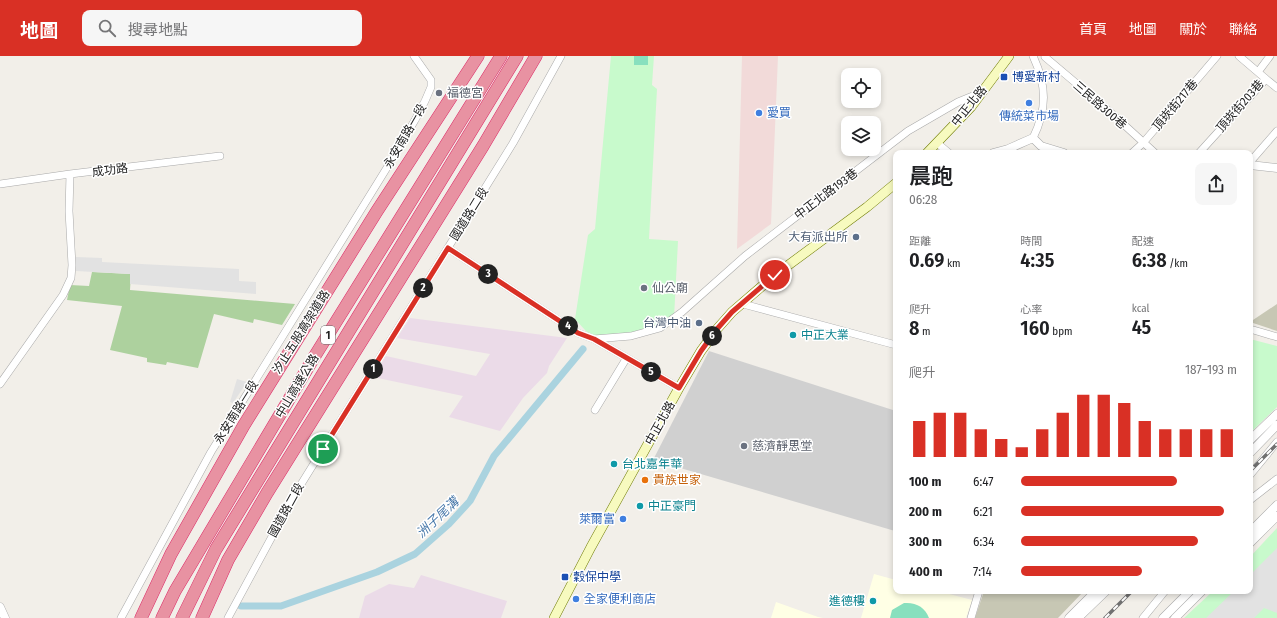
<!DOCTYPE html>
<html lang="zh-TW">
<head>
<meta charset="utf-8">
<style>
	body { margin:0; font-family:"Fira Sans Condensed","Noto Sans TC",sans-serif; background:#f6f6f6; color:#202124; height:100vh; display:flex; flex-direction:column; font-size:15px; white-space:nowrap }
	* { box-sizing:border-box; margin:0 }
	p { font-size:13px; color:#757577 }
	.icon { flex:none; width:22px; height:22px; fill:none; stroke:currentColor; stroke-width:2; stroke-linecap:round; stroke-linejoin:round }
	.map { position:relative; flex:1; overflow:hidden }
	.drawer { position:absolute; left:893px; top:94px; width:360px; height:444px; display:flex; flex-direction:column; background:#fff; border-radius:8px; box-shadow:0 2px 6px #0003 }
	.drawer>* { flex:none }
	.tools { position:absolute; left:841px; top:12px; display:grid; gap:8px }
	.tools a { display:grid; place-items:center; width:40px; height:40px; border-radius:8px; background:#fff; box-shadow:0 2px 6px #0003; font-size:20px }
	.pin { position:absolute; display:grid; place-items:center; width:34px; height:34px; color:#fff; margin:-17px; border:2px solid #fff; border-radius:50%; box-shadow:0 1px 4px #0007 }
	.km { position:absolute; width:20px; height:20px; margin:-10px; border-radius:50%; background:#222; color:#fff; font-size:11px; line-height:20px; text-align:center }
	.round { display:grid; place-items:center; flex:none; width:42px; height:42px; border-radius:8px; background:#f6f6f6 }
	.head { display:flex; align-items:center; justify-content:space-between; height:68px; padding:0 16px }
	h1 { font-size:22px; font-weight:600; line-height:30px }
	.metrics { display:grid; grid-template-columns:repeat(3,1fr); gap:6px; height:68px; padding:4px 16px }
	.metrics div { display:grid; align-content:center }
	.metrics b { font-size:20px; font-weight:600 }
	.metrics small { font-size:11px; font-weight:400 }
	.metrics p { font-size:11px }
	.chart { height:112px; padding:8px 16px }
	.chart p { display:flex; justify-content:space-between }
	.chart svg { width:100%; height:72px; margin-top:4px; stroke:#d93025; stroke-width:6 }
	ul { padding:0 16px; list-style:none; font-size:13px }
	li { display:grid; grid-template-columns:64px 48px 1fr; align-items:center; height:30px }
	li i { height:10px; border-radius:5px; background:#d93025 }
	header { display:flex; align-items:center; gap:24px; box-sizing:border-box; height:56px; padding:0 20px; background:#d93025; color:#fff }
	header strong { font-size:19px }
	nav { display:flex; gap:22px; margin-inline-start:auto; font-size:14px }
	.search { width:280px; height:36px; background:#f6f6f6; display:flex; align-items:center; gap:10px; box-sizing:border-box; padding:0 14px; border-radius:8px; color:#757577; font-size:15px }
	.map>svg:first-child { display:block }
	.commercial { fill:#f2dad9 }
	.industrial { fill:#ebdbe8 }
	.education { fill:#ffffe5 }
	.religious { fill:#d0d0d0 }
	.construction { fill:#c7c7b4 }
	.forest { fill:#add19e }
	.park { fill:#c8facc }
	.pitch { fill:#88e0be }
	.parking { fill:#e2e2e2 }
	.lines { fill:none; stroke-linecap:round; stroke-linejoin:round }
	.canal { stroke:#aad3df; stroke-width:7 }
	.minor-casing { stroke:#a9a9a9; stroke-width:8 }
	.tertiary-casing { stroke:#a9a9a9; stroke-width:9 }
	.secondary-casing { stroke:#707d05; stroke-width:10 }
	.motorway-casing { stroke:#dc2a67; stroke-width:13 }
	.minor { stroke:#fff; stroke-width:7 }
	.tertiary { stroke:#fff; stroke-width:8 }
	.secondary { stroke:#f7fabf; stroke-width:9 }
	.motorway { stroke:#e892a2; stroke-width:12 }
	.rail-casing { stroke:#707070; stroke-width:3.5 }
	.rail { stroke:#fff; stroke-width:2; stroke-dasharray:6; stroke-linecap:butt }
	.route-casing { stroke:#fff; stroke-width:8 }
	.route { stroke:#d93025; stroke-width:5 }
	.transit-dot { fill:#1a4fb4; stroke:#fff; stroke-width:1.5 }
	.worship-dot { fill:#6b7280; stroke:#fff; stroke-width:1.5 }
	.shop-dot { fill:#3f7fe0; stroke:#fff; stroke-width:1.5 }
	.service-dot { fill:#5c6f8a; stroke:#fff; stroke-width:1.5 }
	.culture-dot { fill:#0f9aa8; stroke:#fff; stroke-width:1.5 }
	.food-dot { fill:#e8710a; stroke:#fff; stroke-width:1.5 }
	.labels { text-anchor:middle; stroke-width:3; stroke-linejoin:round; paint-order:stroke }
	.shield { fill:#fff; stroke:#646464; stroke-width:1 }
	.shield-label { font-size:11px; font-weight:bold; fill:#222 }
	.transit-label { font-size:12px; fill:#164399; stroke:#fff; text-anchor:start }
	.worship-label { font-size:12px; fill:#5b616d; stroke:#fff; text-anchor:start }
	.street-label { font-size:12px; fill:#222; stroke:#fff }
	.shop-label { font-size:12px; fill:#366cbe; stroke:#fff; text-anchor:start }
	.service-label { font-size:12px; fill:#4e5e75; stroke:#fff; text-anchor:end }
	.culture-label { font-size:12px; fill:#0d838f; stroke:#fff; text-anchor:start }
	.food-label { font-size:12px; fill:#c56008; stroke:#fff; text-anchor:start }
	.water-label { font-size:13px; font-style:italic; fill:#4a7aab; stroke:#fff }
</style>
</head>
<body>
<header>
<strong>地圖</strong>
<div class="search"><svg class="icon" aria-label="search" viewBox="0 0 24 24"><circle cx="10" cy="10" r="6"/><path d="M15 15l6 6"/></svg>搜尋地點</div>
<nav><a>首頁</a><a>地圖</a><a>關於</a><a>聯絡</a></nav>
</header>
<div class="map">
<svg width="1277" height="562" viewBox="0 0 1277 562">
	<rect width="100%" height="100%" fill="#f2efe9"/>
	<path class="commercial" d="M 742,0 L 778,0 L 771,168 L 737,193 Z"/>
	<path class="industrial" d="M 410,262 L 567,282 L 549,310 L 547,317 L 523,342 L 500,375 L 449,361 L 463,340 L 373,321 L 386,300 L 476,320 L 490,298 L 397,282 Z
		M 421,519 L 507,545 L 501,562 L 359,562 L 365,540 L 389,528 L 414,532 Z"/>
	<path class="education" d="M 874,518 L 896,524 L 896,535 L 938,535 L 972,544 L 966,562 L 861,562 Z
		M 776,546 L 818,561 L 823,562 L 771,562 Z"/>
	<path class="religious" d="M 709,295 L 896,355 L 895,475 L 653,404 Z"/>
	<path class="construction" d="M 1277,248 L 1277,275 L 1250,266 Z
		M 984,535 L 1084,535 L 1058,562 L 975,562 Z"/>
	<path class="forest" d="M 92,216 L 131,218 L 130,234 L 295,248 L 282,269 L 254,263 L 253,267 L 214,258 L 198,312 L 167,306 L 166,309 L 147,306 L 147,302 L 110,294 L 122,250 L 67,244 L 70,229 L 89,230 Z"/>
	<path class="park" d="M 611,0 L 654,0 L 652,29 L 657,33 L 649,183 L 678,185 L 674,262 L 641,279 L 595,285 L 575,263 L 588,179 L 595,173 Z
		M 1250,283 L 1277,290 L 1277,351 L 1250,377 Z
		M 1277,472 L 1277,562 L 1184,562 L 1213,535 L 1250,535 L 1250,501 Z"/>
	<path class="pitch" d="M 634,0 L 648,0 L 648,9 L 634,9 Z
		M 904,547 C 916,546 925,551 929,562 L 890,562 L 892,554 Z"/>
	<path class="parking" d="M 76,201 L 102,202 L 102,206 L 239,213 L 239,225 L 256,226 L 256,238 L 130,228 L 130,218 L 76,215 Z
		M 237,323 L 247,326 L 233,347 L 230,346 Z
		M 1277,492 L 1277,557 L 1264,552 L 1254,562 L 1206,562 L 1234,535 L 1250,535 L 1250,519 Z"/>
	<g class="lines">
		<path class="canal" d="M 241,550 L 281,550 L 377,516 L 415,498 L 449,468 L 470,445 L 494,400 L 583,293"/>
		<defs>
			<path id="minor" d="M 1045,1 L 1109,55 L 1155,97
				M 1258,16 L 1270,0
				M 1266,23 L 1277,32
				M 1033,82 C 1047,53 1047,30 1033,0
				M 937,87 L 949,97
				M 1132,97 L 1143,87 L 1217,0
				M 1199,97 L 1266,23 L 1239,0
				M 1250,106 L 1277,75
				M 0,128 L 70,118 L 220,100
				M 448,192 L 578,277 L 594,283 L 679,332
				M 743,248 L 896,289
				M 1250,273 L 1277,281
				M 594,283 L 631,280 L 660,272 L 682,256 L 745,200 L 908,75 L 958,46 L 980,37
				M 0,328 L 63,239 L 71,222 L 72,209 L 69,155 L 70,118
				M 595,354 L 626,303
				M 1250,419 L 1277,386
				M 1250,444 L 1277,423
				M 121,562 L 211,396 L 388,110 L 415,64 L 425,45 L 431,31 L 431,24 L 414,0
				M 228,562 L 295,438 L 513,87 L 561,0
				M 971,562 L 979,535
				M 1143,562 L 1165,535"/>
			<path id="tertiary" d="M 993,97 L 1008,93 L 1033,82 L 1041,90 L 1064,97
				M 1250,109 L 1277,112
				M 1250,384 L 1277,358
				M 1250,397 L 1277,369
				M 1250,476 L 1277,449
				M 1250,487 L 1277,460
				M 0,551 L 5,562
				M 1069,562 L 1096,535
				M 1078,562 L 1106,535
				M 1163,562 L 1190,535
				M 1175,562 L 1202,535"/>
			<path id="secondary" d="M 927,97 L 971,51 L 1009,0
				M 554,562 L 591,491 L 679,332 L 701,295 L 717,273 L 732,256 L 775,219 L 867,151 L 896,127"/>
			<path id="motorway" d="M 141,562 L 171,498 L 244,369 L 377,155 L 478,0
				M 162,562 L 175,535 L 316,298 L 501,0
				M 182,562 L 216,493 L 517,0
				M 202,562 L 228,504 L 267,437 L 483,90 L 536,0"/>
		</defs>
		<use href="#minor" class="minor-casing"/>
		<use href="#tertiary" class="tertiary-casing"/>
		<use href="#secondary" class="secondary-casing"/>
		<use href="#motorway" class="motorway-casing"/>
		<use href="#minor" class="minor"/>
		<use href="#tertiary" class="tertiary"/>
		<use href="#secondary" class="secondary"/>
		<use href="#motorway" class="motorway"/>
		<defs>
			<path id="rail" d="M 1250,415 L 1277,388
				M 1105,562 L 1132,535"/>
		</defs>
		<use href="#rail" class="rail-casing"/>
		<use href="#rail" class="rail"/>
	</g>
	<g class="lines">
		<defs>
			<path id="route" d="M 323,393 L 448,192 L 578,277 L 594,283 L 679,332 L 701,295 L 717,273 L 732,256 L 775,219"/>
		</defs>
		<use href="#route" class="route-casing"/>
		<use href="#route" class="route"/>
	</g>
	<g class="transit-dot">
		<rect x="1000" y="17" width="8" height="8" rx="2"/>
		<rect x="561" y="517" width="8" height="8" rx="2"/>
	</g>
	<g class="worship-dot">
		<circle cx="439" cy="37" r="4"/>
		<circle cx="644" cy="232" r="4"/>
		<circle cx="744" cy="390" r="4"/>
	</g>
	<g class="shop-dot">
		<circle cx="1029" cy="47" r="4"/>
		<circle cx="759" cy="57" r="4"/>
		<circle cx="623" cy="463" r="4"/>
		<circle cx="576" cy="543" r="4"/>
	</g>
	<g class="service-dot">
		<circle cx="856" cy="181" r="4"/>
		<circle cx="699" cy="267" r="4"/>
	</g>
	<g class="culture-dot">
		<circle cx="793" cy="279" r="4"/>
		<circle cx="614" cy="408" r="4"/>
		<circle cx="640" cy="450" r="4"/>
		<circle cx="873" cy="545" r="4"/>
	</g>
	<circle class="food-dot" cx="645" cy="424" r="4"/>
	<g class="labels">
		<rect class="shield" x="321" y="270" width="14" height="18" rx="3"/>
		<g class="shield-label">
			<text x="328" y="283">1</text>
		</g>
		<g class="transit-label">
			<text x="1012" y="25">博愛新村</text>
			<text x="573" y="525">穀保中學</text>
		</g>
		<g class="worship-label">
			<text x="447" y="41">福德宮</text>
			<text x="652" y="236">仙公廟</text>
			<text x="752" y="394">慈濟靜思堂</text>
		</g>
		<g class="street-label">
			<text transform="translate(1100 49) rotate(41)" y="4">三民路300巷</text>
			<text transform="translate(1175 49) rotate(-50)" y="4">頂崁街217巷</text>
			<text transform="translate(969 50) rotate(-51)" y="4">中正北路</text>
			<text transform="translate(1240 50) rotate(-49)" y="4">頂崁街203巷</text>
			<text transform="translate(405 80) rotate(-60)" y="4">永安南路一段</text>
			<text transform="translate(110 114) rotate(-7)" y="4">成功路</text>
			<text transform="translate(826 138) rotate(-37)" y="4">中正北路193巷</text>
			<text transform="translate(469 158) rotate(-58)" y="4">國道路二段</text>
			<text transform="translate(301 276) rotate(-58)" y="4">汐止五股高架道路</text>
			<text transform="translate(297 330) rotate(-59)" y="4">中山高速公路</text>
			<text transform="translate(236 356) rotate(-58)" y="4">永安南路一段</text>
			<text transform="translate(660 367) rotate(-61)" y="4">中正北路</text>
			<text transform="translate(286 454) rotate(-61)" y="4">國道路二段</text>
		</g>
		<g class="shop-label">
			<text x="767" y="61">愛買</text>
			<text x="1029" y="64" text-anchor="middle">傳統菜市場</text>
			<text x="615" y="467" text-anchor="end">萊爾富</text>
			<text x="584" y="547">全家便利商店</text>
		</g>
		<g class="service-label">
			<text x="848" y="185">大有派出所</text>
			<text x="691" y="271">台灣中油</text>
		</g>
		<g class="culture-label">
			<text x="801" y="283">中正大業</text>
			<text x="622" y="412">台北嘉年華</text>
			<text x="648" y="454">中正豪門</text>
			<text x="865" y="549" text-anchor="end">進德樓</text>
		</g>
		<g class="food-label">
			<text x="653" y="428">貴族世家</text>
		</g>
		<g class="water-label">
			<text transform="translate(437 461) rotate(-43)" y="5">洲子尾溝</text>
		</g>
	</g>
</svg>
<div class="tools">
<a><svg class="icon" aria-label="locate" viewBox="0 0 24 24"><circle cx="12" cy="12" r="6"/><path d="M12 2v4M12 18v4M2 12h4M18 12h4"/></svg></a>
<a><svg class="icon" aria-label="layers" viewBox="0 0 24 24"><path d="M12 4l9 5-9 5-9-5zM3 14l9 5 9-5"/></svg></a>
</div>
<div class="pin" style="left:323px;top:393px;background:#1e9e55"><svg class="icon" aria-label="arrive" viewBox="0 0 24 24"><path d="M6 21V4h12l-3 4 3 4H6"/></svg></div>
<div class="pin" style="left:775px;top:219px;background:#d93025"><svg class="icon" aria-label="check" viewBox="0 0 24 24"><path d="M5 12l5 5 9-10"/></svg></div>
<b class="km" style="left:373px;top:313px">1</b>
<b class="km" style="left:423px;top:232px">2</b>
<b class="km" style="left:488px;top:218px">3</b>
<b class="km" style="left:568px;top:270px">4</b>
<b class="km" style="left:651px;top:316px">5</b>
<b class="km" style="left:712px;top:280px">6</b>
<section class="drawer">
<div class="head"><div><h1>晨跑</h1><p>06:28</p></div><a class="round"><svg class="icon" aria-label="share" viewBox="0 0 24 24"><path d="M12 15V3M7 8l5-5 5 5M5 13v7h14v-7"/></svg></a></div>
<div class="metrics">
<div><p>距離</p><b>0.69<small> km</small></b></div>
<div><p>時間</p><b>4:35</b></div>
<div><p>配速</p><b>6:38<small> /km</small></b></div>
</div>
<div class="metrics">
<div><p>爬升</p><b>8<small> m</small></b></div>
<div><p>心率</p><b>160<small> bpm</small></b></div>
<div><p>kcal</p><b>45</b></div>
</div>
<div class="chart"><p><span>爬升</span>187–193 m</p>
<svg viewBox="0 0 160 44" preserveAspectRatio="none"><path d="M5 44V22M15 44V17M25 44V17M35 44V27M45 44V33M55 44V38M65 44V27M75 44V17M85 44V6M95 44V6M105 44V11M115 44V22M125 44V27M135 44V27M145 44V27M155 44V27"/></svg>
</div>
<ul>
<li><b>100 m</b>6:47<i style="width:72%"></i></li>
<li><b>200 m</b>6:21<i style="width:94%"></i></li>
<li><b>300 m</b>6:34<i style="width:82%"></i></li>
<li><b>400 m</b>7:14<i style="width:56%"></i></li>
</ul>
</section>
</div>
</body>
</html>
